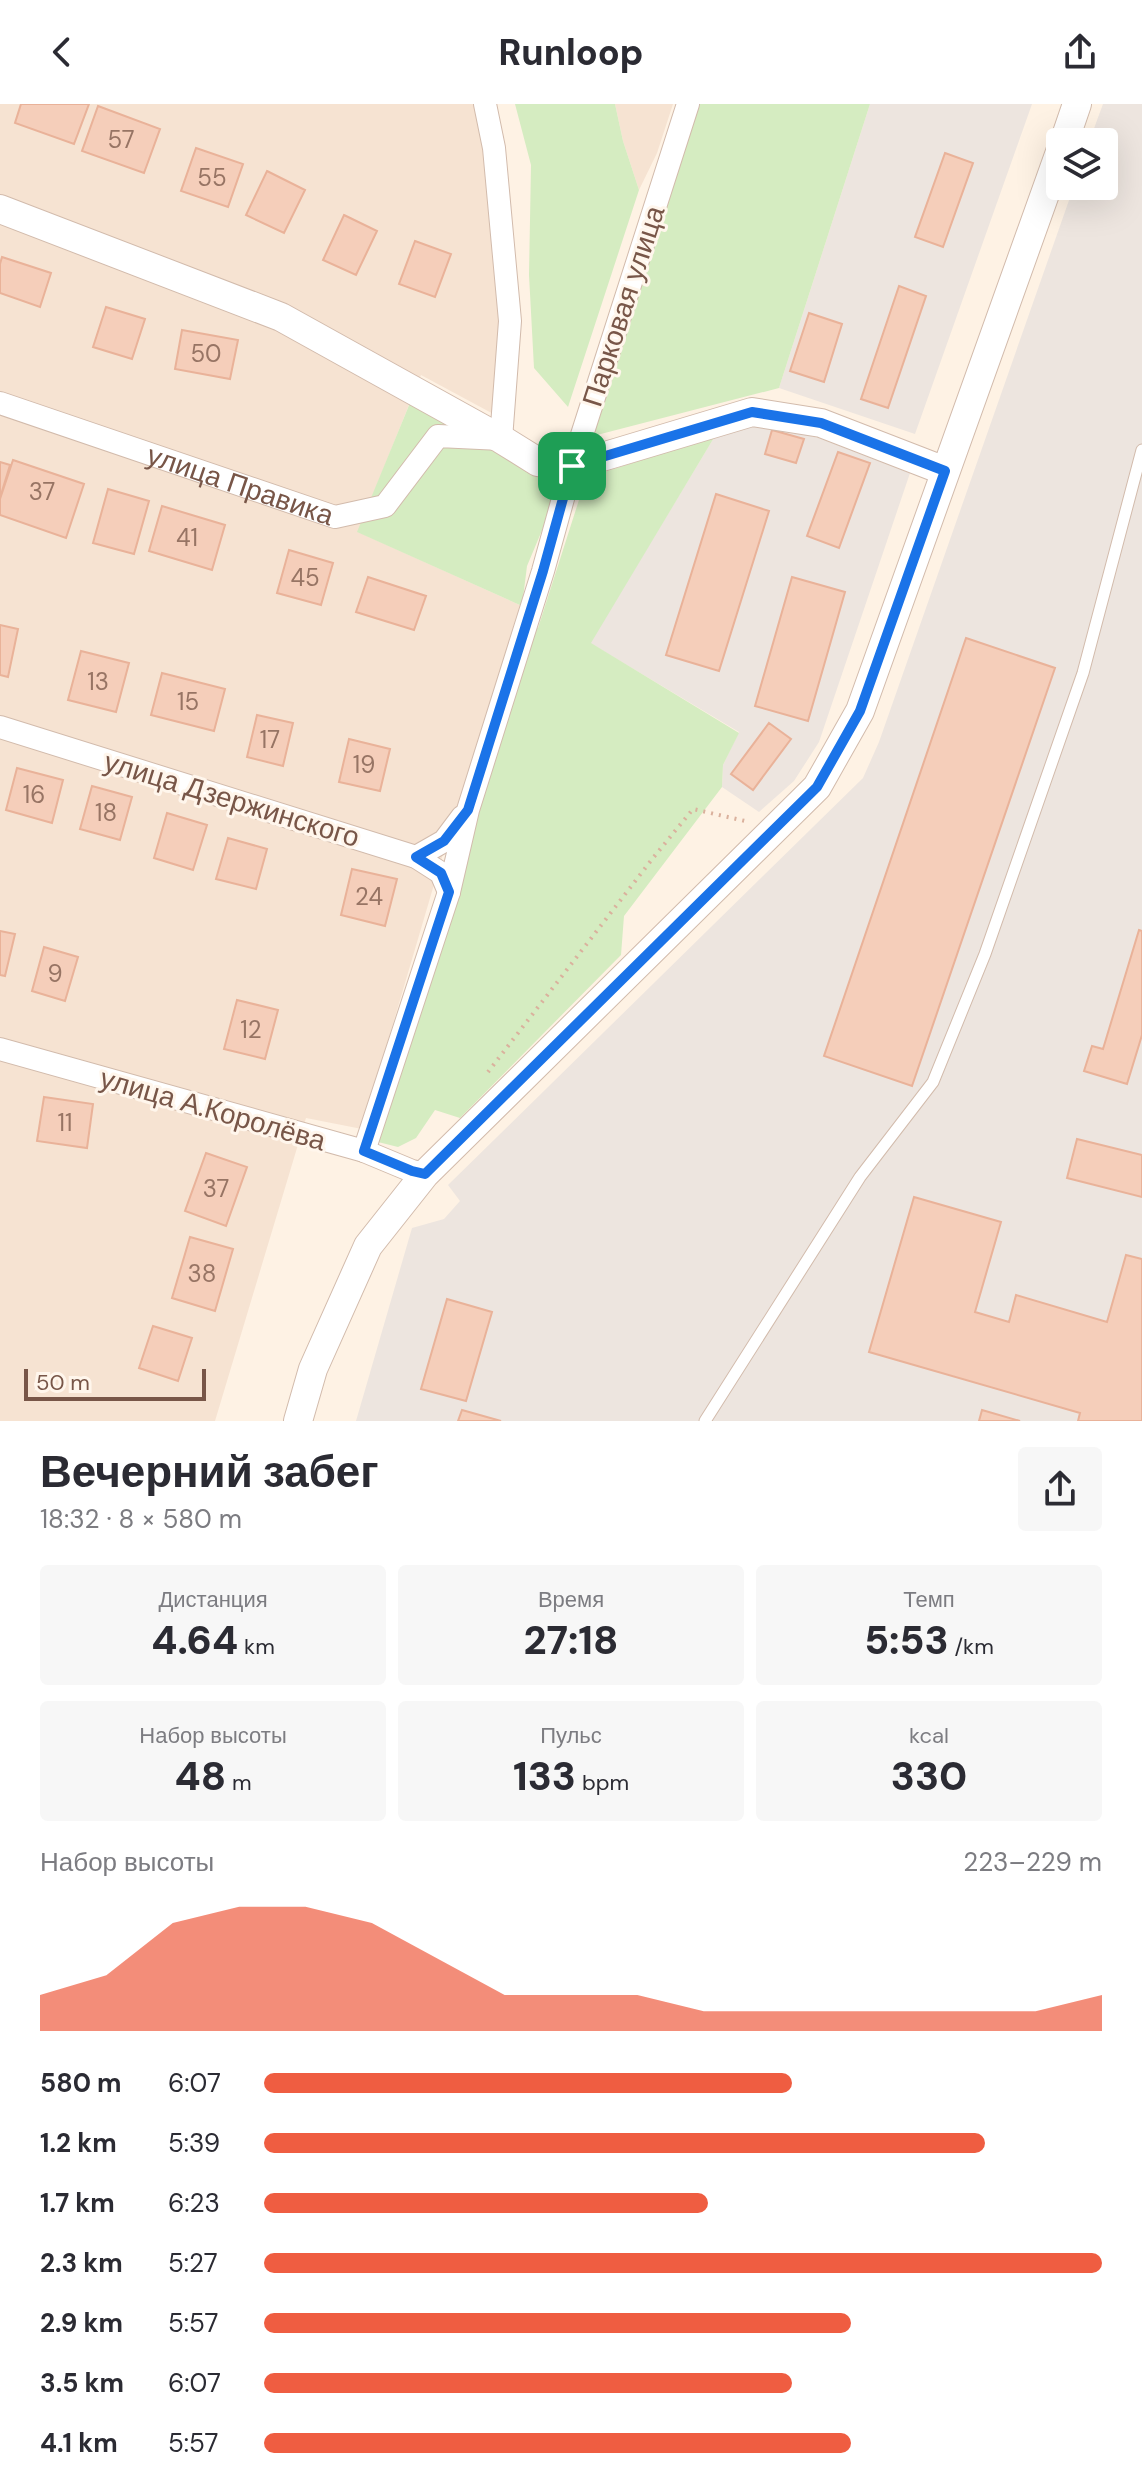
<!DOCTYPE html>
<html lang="ru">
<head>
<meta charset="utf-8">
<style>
	body { margin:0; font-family:"DM Sans",sans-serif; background:#f7f7f7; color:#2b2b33; height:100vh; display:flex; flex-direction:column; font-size:30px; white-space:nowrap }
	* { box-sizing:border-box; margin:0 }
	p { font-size:26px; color:#7c7c81 }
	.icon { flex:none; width:44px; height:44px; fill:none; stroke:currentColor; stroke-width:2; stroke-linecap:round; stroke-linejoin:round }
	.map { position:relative; height:1317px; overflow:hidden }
	.details { display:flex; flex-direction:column; background:#fff; flex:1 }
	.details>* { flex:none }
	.tools { position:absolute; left:1046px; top:24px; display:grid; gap:16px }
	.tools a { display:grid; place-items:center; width:72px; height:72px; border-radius:8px; background:#fff; box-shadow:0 8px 32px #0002; font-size:40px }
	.scale { position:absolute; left:24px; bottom:20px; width:182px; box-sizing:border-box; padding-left:8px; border:4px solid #785648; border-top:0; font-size:22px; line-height:28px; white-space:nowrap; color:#785648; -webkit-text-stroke:6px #fff6ec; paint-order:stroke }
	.pin { position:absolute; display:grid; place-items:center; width:68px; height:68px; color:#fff; margin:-34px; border-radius:16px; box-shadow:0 4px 12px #0006 }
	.round { display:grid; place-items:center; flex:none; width:84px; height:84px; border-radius:8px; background:#f7f7f7 }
	.headline { display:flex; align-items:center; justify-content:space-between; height:136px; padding:0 40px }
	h1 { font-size:44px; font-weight:800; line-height:60px }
	.figures { display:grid; grid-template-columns:repeat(3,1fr); gap:12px; height:136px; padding:8px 40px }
	.figures div { display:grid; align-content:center; border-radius:8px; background:#f7f7f7; text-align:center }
	.figures b { font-size:40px; font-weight:800 }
	.figures small { font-size:22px; font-weight:400 }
	.figures p { font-size:22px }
	.chart { height:224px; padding:16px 40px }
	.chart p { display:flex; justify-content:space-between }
	.chart svg { width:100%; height:144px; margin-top:8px; fill:#ef5d41; opacity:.7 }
	ul { padding:0 40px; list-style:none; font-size:26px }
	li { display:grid; grid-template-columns:128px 96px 1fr; align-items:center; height:60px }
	li i { height:20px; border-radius:10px; background:#ef5d41 }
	header { display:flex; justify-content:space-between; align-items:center; height:104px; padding:0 40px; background:#fff; font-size:36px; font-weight:800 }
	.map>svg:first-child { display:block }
	.residential { fill:#f6e3d2 }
	.industrial { fill:#ede5df }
	.green { fill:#d5ecc1 }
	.building { fill:#f5ceba; stroke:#e9b299; stroke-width:2 }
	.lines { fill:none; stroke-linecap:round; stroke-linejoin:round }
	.service-casing { stroke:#d2bbac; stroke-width:13 }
	.minor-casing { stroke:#d2bbac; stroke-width:24 }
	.tertiary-casing { stroke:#d2bbac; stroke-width:30 }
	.path { stroke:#dab19d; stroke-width:4; stroke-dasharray:2 6; stroke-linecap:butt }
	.service { stroke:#fff; stroke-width:11 }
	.minor { stroke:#fff; stroke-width:22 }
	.tertiary { stroke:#fff; stroke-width:28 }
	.route-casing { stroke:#fff; stroke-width:16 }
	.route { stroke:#1a73e8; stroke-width:10 }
	.labels { text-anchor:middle; stroke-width:6; stroke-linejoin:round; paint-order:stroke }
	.number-label { font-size:24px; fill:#977464 }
	.street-label { font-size:28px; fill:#785648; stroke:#fff6ec }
</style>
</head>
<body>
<header><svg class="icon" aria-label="back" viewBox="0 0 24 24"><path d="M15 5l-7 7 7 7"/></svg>Runloop<svg class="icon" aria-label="share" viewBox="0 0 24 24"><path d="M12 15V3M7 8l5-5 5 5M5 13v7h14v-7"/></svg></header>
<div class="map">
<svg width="1142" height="1317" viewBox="0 0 1142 1317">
	<rect width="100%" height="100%" fill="#fef2e4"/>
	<path class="residential" d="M 0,0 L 478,0 L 501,182 L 499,313 L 421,271 L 358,428 L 522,502 L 443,750 L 362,1025 L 306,1014 L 215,1317 L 0,1317 Z
		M 615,0 L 673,0 L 657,49 L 639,86 L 623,37 Z"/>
	<path class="industrial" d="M 870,0 L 1032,0 L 915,330 L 779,284 Z
		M 1103,0 L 1142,0 L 1142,1317 L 356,1317 L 412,1124 L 444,1115 L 460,1097 L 448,1081 L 863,674 L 879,638 L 1074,82 L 1104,82 L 1104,38 L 1089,38 Z
		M 760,320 L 819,334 L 910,369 L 819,638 L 794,677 L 759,708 L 722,683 L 723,661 L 739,628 L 590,539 L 715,332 Z"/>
	<path class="green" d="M 515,0 L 615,0 L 623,37 L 639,86 L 568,303 L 534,264 L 529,171 L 531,61 Z
		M 698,0 L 870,0 L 779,284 L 593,332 Z
		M 412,294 L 517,360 L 557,376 L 556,393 L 527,462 L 522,502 L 357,428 Z
		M 715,332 L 591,539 L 739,629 L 723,661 L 722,683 L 624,812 L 621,851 L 460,1014 L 435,1006 L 416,1034 L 398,1043 L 370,1036 L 521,521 L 538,524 L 586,374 Z"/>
	<path class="building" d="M 21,0 L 89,0 L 74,40 L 15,19 Z
		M 98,2 L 160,25 L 144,69 L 82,47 Z
		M 196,44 L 243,60 L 228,103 L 181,87 Z
		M 945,49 L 973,59 L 943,143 L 915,133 Z
		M 267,67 L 305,86 L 284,129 L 246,111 Z
		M 344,111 L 377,127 L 356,171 L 323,156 Z
		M 415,137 L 451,150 L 435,193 L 399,180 Z
		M 2,153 L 51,169 L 40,203 L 0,189 L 0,160 Z
		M 899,182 L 926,192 L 888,304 L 861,295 Z
		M 106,203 L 145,215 L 132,255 L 93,243 Z
		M 809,209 L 842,220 L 824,278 L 790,267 Z
		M 182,226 L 238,236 L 230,275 L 175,265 Z
		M 772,326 L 804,335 L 796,359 L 765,350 Z
		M 838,348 L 870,359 L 839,444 L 807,432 Z
		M 13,356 L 84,380 L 66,434 L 0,411 L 0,395 Z
		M 0,358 L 10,361 L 0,394 Z
		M 108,385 L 149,397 L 134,450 L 93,439 Z
		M 716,390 L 769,407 L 719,567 L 666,551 Z
		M 162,402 L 225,421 L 212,466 L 149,447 Z
		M 289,446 L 333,459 L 321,501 L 277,489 Z
		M 368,473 L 426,492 L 414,526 L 356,508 Z
		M 792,473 L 845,488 L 808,617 L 755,602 Z
		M 0,521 L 18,525 L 8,573 L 0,571 Z
		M 966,534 L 1055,564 L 912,982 L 824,952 Z
		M 81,547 L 129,559 L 116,608 L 68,596 Z
		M 162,569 L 225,585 L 214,627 L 151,611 Z
		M 257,611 L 293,619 L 283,662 L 247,653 Z
		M 769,619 L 791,635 L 753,686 L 731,670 Z
		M 349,635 L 390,645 L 380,687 L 339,678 Z
		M 17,664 L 63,676 L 52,719 L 6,706 Z
		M 92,682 L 132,693 L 120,736 L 80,725 Z
		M 167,709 L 207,721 L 193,766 L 154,754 Z
		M 228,734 L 267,745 L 256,785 L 216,775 Z
		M 352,765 L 397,775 L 385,822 L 341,811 Z
		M 1139,826 L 1142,827 L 1142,931 L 1127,980 L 1084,967 L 1092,942 L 1103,945 Z
		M 0,827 L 15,830 L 5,872 L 0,871 Z
		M 44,843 L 78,853 L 65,897 L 32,887 Z
		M 237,896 L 278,906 L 265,955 L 224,945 Z
		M 44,993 L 93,1000 L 87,1044 L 37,1037 Z
		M 1077,1035 L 1142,1051 L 1142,1093 L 1067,1074 Z
		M 206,1049 L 247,1063 L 226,1122 L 185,1107 Z
		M 914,1093 L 1001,1118 L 975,1208 L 1009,1218 L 1016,1191 L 1107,1218 L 1126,1151 L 1142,1155 L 1142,1317 L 1078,1317 L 1080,1309 L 869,1248 Z
		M 190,1133 L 233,1145 L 215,1207 L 172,1194 Z
		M 447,1195 L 492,1208 L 466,1297 L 421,1285 Z
		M 153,1222 L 192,1234 L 178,1277 L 139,1264 Z
		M 462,1306 L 501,1317 L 458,1317 Z
		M 982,1306 L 1020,1317 L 979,1317 Z"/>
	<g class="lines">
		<defs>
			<path id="service" d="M 705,1317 L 860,1073 L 933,978 L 985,850 L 1083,569 L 1142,346"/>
			<g id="minor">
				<path id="s1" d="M 0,299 L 335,413 L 385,402 L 438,332 L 501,335 L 510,217 L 494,44 L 485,0"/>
				<path d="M 0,623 L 416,753 L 441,769 L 449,788"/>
				<path d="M 416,753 L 444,737 L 462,713"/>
				<path d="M 0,945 L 364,1047 L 412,1067 L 425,1070"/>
				<path d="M 364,1047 L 449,788 L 468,706 L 543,467 L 572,362 L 688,0"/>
			</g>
			<path id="tertiary" d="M 1064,38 L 1077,0
				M 0,105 L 281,213 L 501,335 L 538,358 L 572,362 L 752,308 L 821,319 L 945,367
				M 298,1317 L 313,1265 L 368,1142 L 425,1070 L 817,683 L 860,607 L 1060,48"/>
		</defs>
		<use href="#service" class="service-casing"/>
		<use href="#minor" class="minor-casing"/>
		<use href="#tertiary" class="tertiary-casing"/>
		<path class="path" d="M 488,968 L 653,754 L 693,705 L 745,717"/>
		<use href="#service" class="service"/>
		<use href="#minor" class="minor"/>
		<use href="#tertiary" class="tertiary"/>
	</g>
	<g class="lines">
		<defs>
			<path id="route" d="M 752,308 L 821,319 L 945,367 L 860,607 L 817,683 L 425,1070 L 412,1067 L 364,1047 L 449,788 L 441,769 L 416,753 L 444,737 L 468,706 L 543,467 L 572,362 Z"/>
		</defs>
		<use href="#route" class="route-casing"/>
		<use href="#route" class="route"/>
	</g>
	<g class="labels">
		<g class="number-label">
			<text x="121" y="44">57</text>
			<text x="212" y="82">55</text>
			<text x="206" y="258">50</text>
			<text x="42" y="396">37</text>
			<text x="187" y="442">41</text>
			<text x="305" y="482">45</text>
			<text x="98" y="586">13</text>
			<text x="188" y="606">15</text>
			<text x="270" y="644">17</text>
			<text x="364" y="669">19</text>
			<text x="34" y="699">16</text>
			<text x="106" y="717">18</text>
			<text x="369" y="801">24</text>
			<text x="55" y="878">9</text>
			<text x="251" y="934">12</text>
			<text x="65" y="1027">11</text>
			<text x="216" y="1093">37</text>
			<text x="202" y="1178">38</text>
		</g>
		<g class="street-label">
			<text transform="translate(623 202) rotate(-72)" y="10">Парковая улица</text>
			<text dy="10" stroke="none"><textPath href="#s1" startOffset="254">улица Правика</textPath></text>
			<text transform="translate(232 695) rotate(17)" y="10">улица Дзержинского</text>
			<text transform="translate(213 1005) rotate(16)" y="10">улица А.Королёва</text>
		</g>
	</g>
</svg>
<div class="tools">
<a><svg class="icon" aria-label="layers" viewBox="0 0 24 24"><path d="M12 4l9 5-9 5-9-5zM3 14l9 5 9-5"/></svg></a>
</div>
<div class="scale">50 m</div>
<div class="pin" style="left:572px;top:362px;background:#1e9e55"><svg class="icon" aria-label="arrive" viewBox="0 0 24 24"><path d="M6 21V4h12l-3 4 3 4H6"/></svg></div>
</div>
<section class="details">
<div class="headline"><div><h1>Вечерний забег</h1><p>18:32 · 8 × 580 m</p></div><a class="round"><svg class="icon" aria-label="share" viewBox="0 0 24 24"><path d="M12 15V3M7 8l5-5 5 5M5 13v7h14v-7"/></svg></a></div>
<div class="figures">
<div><p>Дистанция</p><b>4.64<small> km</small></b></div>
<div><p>Время</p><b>27:18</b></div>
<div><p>Темп</p><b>5:53<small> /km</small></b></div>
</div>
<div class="figures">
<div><p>Набор высоты</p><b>48<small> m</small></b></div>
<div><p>Пульс</p><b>133<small> bpm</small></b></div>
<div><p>kcal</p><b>330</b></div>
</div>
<div class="chart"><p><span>Набор высоты</span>223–229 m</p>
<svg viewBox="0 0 160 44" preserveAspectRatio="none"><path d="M0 44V33L10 27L20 11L30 6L40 6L50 11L60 22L70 33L80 33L90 33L100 38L110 38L120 38L130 38L140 38L150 38L160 33V44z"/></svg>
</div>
<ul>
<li><b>580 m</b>6:07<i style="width:63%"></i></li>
<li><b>1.2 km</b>5:39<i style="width:86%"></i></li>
<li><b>1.7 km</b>6:23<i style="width:53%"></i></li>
<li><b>2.3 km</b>5:27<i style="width:100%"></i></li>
<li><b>2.9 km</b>5:57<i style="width:70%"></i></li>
<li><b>3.5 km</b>6:07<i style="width:63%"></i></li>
<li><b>4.1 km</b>5:57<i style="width:70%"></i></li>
</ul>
</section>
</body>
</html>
